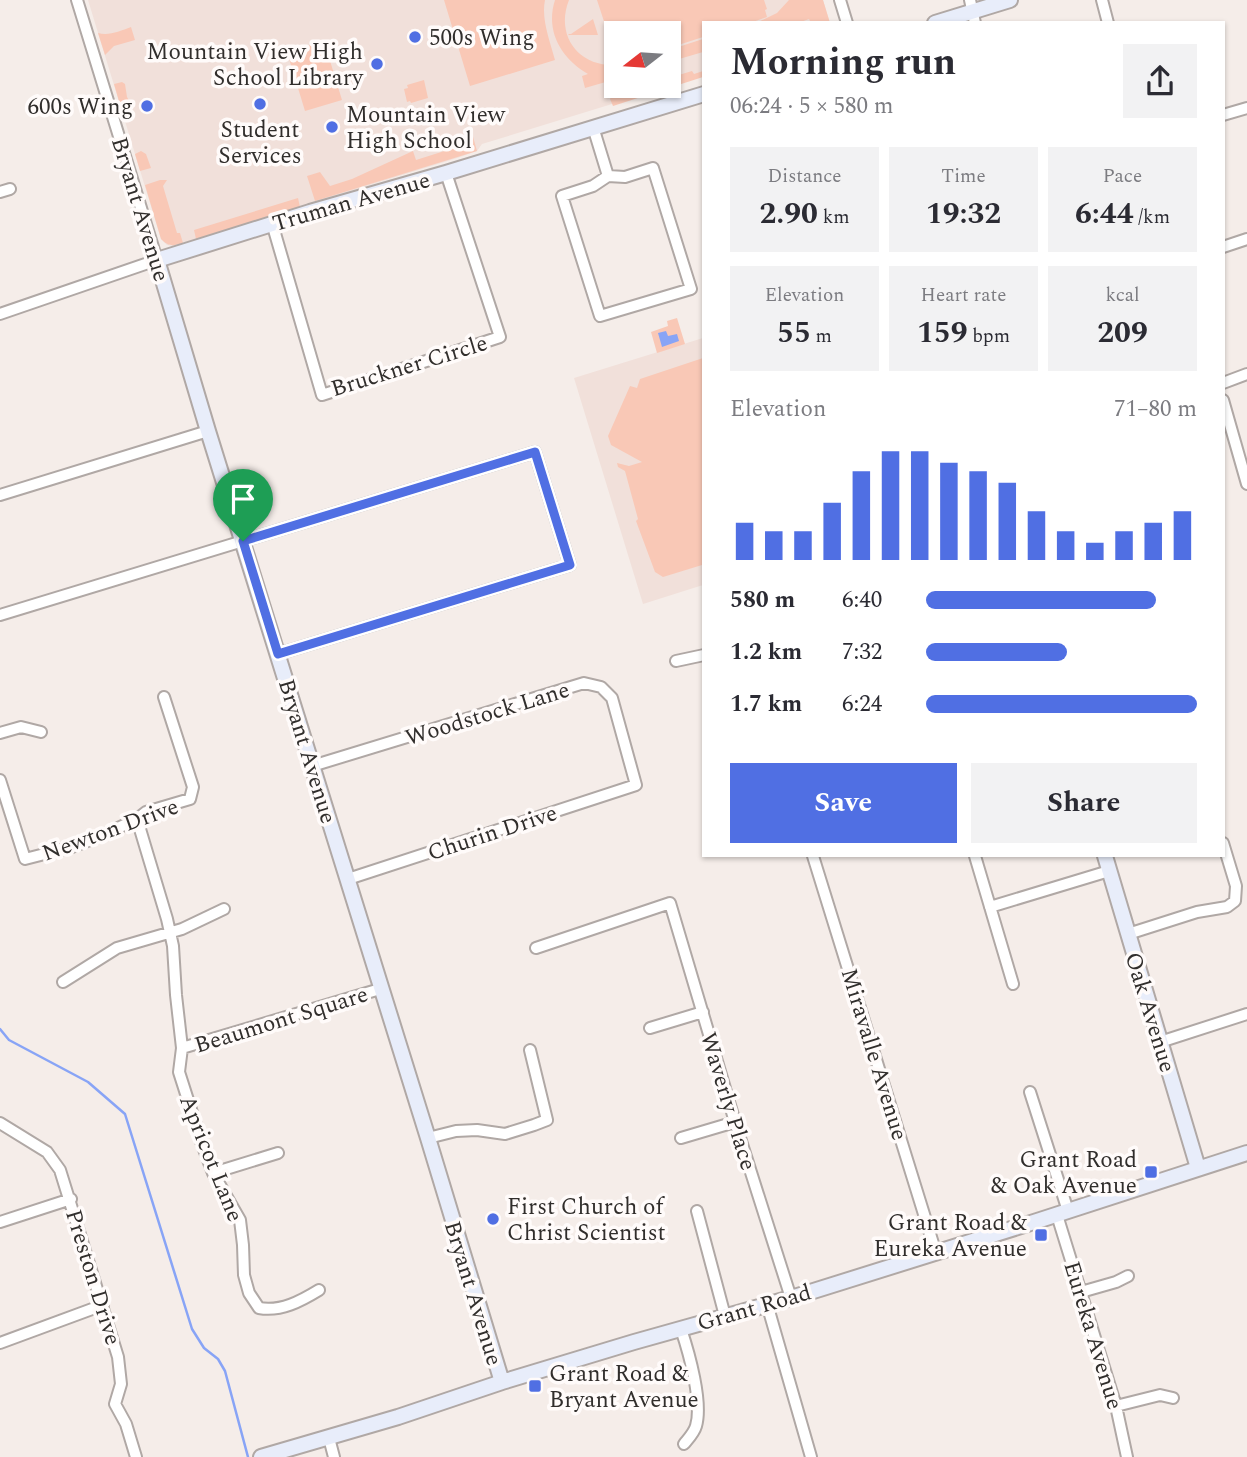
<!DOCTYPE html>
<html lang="en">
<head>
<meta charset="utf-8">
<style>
	body { margin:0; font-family:Spectral,serif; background:#f2f2f3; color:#2b2b33; height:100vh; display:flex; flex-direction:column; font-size:26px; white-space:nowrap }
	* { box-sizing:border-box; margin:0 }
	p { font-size:23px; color:#7c7c81 }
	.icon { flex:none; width:38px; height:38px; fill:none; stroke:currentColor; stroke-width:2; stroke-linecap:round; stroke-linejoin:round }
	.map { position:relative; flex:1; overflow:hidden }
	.drawer { position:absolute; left:702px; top:21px; width:523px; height:836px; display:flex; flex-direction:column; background:#fff; border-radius:0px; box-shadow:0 2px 5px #0004 }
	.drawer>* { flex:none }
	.needle { width:46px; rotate:253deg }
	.fabs { position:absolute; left:604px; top:21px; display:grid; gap:14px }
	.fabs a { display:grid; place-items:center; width:77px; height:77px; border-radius:0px; background:#fff; box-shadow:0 2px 5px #0004; font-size:35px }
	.pin { position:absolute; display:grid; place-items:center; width:60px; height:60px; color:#fff; margin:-72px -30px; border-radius:50% 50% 50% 0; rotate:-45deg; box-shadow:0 0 7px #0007 }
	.pin .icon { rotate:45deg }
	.round { display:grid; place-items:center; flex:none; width:74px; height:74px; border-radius:0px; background:#f2f2f3 }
	.head { display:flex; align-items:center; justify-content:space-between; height:119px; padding:0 28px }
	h1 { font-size:38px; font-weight:700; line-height:52px }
	.metrics { display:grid; grid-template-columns:repeat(3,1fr); gap:10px; height:119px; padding:7px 28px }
	.metrics div { display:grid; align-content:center; border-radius:0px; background:#f2f2f3; text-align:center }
	.metrics b { font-size:30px; font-weight:700 }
	.metrics small { font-size:19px; font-weight:400 }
	.metrics p { font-size:19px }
	.chart { height:196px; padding:14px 28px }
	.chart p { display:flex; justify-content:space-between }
	.chart svg { width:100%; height:126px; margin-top:7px; stroke:#506fe3; stroke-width:6 }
	.action { display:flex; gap:14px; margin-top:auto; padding:14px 28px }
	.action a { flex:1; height:80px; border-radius:0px; background:#506fe3; color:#fff; font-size:28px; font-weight:700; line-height:80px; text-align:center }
	.action a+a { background:#f2f2f3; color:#2b2b33 }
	ul { padding:0 28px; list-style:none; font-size:23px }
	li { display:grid; grid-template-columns:112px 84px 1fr; align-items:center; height:52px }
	li i { height:18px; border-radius:9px; background:#506fe3 }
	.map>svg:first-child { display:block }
	.built { fill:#f1e0da; fill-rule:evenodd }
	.green { fill:#f9c8b6 }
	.water { fill:#88a4f6 }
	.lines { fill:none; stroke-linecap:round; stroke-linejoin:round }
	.stream { stroke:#88a4f6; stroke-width:2.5 }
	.street-casing { stroke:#b0a8a5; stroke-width:14 }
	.secondary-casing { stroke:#b0a8a5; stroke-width:18 }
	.street { stroke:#fff; stroke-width:10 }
	.secondary { stroke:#e8edfa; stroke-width:14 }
	.route-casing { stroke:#fff; stroke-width:14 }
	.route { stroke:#506fe3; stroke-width:9 }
	.poi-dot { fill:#506fe3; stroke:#fffbfa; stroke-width:2.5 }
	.labels { text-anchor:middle; stroke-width:7; stroke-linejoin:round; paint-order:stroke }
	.poi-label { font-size:23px; fill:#312e2c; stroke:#fffbfa; text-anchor:start }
	.street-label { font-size:23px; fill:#312e2c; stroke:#fffbfa }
</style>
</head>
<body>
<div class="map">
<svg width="1247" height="1457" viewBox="0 0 1247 1457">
	<rect width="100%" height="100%" fill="#f5ede9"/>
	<path class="built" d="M 88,0 L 823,0 L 830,23 L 704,23 L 703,76 L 482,144 L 477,151 L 457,158 L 173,246 L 167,245 L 161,239 ZM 616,33 L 668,33 L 668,86 L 616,86 Z
		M 703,338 L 703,585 L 643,604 L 574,378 Z"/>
	<path class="green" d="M 444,0 L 545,0 C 541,19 550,41 555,60 L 470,86 Z
		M 555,0 L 569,0 C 555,35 578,67 616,65 L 616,79 L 585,88 L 582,76 L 588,74 C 561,58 545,31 555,0 Z
		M 597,0 L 764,0 L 767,9 L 765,10 L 767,17 L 750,23 L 704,23 L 703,37 L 669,48 L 668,33 L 616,33 L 616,58 Z
		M 789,0 L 823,0 L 830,23 L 804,23 L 810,21 L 809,19 L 798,23 L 756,23 L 777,13 Z
		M 593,19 L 598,35 L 568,35 L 569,34 L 571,34 Z
		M 131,27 L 135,40 L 114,46 L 105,55 L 98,33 C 109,36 120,31 131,27 Z
		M 703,39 L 703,52 L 669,62 L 669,50 Z
		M 324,41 L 342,100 L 305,111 L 287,52 Z
		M 692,71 L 694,74 L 703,71 L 703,77 L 613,106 L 610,99 L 612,95 L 642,86 L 668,86 L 669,78 Z
		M 424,80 L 428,98 L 411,103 L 410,101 L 407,102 L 404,89 L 408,88 L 407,85 Z
		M 122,82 L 125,84 L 127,97 L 132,106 L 130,110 L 123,115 L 114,84 Z
		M 472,133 L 477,151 L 315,201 L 307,176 L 320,172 L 330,186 L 352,179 L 413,151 L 416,160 L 454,148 L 453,141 Z
		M 141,151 L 146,154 L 151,168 L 140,171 L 135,154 Z
		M 160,180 L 167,180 L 163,186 L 177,233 L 180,233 L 183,243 C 173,246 169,247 161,239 L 145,185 Z
		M 298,198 L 300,207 L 196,239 L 194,230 Z
		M 677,318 L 685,344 L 657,353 L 651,332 L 668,326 L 667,321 Z
		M 703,358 L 703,567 L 702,565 L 663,577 L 655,572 L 636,521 L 638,519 L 625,471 L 618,467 L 617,463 L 629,466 L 642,462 L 611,445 L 608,436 L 630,386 L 637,388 L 640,379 Z"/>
	<path class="water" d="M 666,331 L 668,336 L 677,334 L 679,341 L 662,347 L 658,333 Z"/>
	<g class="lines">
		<path class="stream" d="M 0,1029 L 9,1040 L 88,1082 L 125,1114 L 192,1329 L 204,1348 L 218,1359 L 225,1371 L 248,1457"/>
		<defs>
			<path id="street" d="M 840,0 L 847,23
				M 970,0 L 975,23
				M 1102,0 L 1108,23
				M 1223,115 L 1247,108
				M 593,127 L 608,176
				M 653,168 L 691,289 L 600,316 L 562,196 L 593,186 L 608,176 L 625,177 Z
				M 0,192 L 10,189
				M 272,223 L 322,395 L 500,337 L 446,173
				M 1223,247 L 1247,239
				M 0,314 L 157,260 L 77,0
				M 1223,383 L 1247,374
				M 1223,400 L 1247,484
				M 0,495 L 208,431
				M 0,615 L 535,452 L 570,565 L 278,654
				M 676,661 L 704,655
				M 0,733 L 21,727 L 41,732
				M 312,766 L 584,683 L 601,687 L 612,698 L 636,785 L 348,879
				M 0,780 L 25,859 L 72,847 L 103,835 L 137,819 L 146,812 L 190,799 L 193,787 L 164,697
				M 137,819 L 167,919 L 173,946 L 176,995 L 182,1048 L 179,1072 L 202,1144 L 213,1173 L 240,1220 L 243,1245 L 244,1275 L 249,1293 L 259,1308 C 281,1312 301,1301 319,1290
				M 813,856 L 936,1253
				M 975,856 L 1013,984
				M 990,907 L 1109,871
				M 1128,934 L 1197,912 L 1227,907 L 1235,901 L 1236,886 L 1223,843
				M 536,948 L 670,903 L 735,1122 L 791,1298
				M 63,982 L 117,948 L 182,929 L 224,909
				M 650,1028 L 703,1012
				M 1160,1042 L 1247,1014
				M 182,1048 L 380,989
				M 1030,1092 L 1068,1211
				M 0,1123 L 47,1152 L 60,1170 L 118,1357 L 121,1384 L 115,1404 L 126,1424 L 136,1457
				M 428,1138 L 456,1131 L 477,1130 L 505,1134 L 534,1125 L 547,1120 L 530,1050
				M 681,1138 L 735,1122
				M 213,1173 L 278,1153
				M 697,1211 L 725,1316
				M 1057,1215 L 1116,1406 L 1127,1457
				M 0,1222 L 71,1199
				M 1081,1292 L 1116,1282 L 1128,1276
				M 767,1304 L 811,1457
				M 681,1329 C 689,1353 703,1402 696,1426 C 694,1433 688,1439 684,1444
				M 0,1343 L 103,1305
				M 1116,1406 L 1160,1395 L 1173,1398
				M 329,1438 L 334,1457"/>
			<path id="secondary" d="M 935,23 L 1010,0
				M 1105,856 L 1198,1168
				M 502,1382 L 428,1138 L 208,431 L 157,260 L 310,212 L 446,173 L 704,94
				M 261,1457 L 398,1417 L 502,1382 L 634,1342 L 791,1298 L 1037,1221 L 1247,1153"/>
		</defs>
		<use href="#street" class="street-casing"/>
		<use href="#secondary" class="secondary-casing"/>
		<use href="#street" class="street"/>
		<use href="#secondary" class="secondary"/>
	</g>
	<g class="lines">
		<defs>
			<path id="route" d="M 535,452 L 570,565 L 278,654 L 243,541 Z"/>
		</defs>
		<use href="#route" class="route-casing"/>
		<use href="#route" class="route"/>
	</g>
	<g class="poi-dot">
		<circle cx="415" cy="37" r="7"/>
		<circle cx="377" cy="64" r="7"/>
		<circle cx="260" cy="104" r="7"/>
		<circle cx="147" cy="106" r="7"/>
		<circle cx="332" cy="127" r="7"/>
		<rect x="1144" y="1165" width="14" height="14" rx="3.5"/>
		<circle cx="493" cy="1219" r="7"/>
		<rect x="1034" y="1228" width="14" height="14" rx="3.5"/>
		<rect x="528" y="1379" width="14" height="14" rx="3.5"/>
	</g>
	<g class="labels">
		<g class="poi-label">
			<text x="429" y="45">500s Wing</text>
			<text x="363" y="59" text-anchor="end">Mountain View High<tspan x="363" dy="26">School Library</tspan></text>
			<text x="133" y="114" text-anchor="end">600s Wing</text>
			<text x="346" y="122">Mountain View<tspan x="346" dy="26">High School</tspan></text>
			<text x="260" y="137" text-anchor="middle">Student<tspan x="260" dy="26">Services</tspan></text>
			<text x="1137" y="1167" text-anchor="end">Grant Road<tspan x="1137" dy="26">&amp; Oak Avenue</tspan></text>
			<text x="507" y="1214">First Church of<tspan x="507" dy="26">Christ Scientist</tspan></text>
			<text x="1027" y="1230" text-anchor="end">Grant Road &amp;<tspan x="1027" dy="26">Eureka Avenue</tspan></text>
			<text x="549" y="1381">Grant Road &amp;<tspan x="549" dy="26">Bryant Avenue</tspan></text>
		</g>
		<g class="street-label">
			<text transform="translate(351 201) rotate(-16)" y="8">Truman Avenue</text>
			<text transform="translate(141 209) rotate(73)" y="8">Bryant Avenue</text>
			<text transform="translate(409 365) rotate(-17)" y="8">Bruckner Circle</text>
			<text transform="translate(487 713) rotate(-17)" y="8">Woodstock Lane</text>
			<text transform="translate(308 751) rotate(73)" y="8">Bryant Avenue</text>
			<text transform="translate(110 829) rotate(-20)" y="8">Newton Drive</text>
			<text transform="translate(492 832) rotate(-18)" y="8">Churin Drive</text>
			<text transform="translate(1151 1012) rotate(73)" y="8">Oak Avenue</text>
			<text transform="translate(281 1019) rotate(-17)" y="8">Beaumont Square</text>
			<text transform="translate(875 1054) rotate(73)" y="8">Miravalle Avenue</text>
			<text transform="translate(729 1101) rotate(73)" y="8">Waverly Place</text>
			<text transform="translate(212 1158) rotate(68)" y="8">Apricot Lane</text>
			<text transform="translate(94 1277) rotate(73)" y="8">Preston Drive</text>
			<text transform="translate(474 1293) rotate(73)" y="8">Bryant Avenue</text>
			<text transform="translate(754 1307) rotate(-16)" y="8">Grant Road</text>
			<text transform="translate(1094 1335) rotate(73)" y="8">Eureka Avenue</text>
		</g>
	</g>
</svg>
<div class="fabs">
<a><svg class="needle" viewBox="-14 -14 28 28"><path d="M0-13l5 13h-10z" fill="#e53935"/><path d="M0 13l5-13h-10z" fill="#7c7c81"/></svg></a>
</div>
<div class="pin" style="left:243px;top:541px;background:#1e9e55"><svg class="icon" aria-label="arrive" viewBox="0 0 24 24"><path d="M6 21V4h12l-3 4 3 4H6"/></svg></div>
<section class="drawer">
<div class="head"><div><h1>Morning run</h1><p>06:24 · 5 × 580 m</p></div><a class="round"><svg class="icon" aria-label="share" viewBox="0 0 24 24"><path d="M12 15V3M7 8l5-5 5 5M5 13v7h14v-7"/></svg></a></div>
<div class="metrics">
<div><p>Distance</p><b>2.90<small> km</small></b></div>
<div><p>Time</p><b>19:32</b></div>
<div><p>Pace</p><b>6:44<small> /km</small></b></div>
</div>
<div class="metrics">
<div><p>Elevation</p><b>55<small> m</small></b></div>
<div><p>Heart rate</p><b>159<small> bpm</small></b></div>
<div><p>kcal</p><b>209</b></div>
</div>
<div class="chart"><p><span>Elevation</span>71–80 m</p>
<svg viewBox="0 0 160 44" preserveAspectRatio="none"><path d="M5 44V31M15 44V34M25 44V34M35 44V24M45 44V13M55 44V6M65 44V6M75 44V10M85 44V13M95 44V17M105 44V27M115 44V34M125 44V38M135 44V34M145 44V31M155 44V27"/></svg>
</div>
<ul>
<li><b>580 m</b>6:40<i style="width:85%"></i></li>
<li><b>1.2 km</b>7:32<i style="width:52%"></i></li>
<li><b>1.7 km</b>6:24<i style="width:100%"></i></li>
</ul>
<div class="action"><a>Save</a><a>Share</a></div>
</section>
</div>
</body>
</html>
